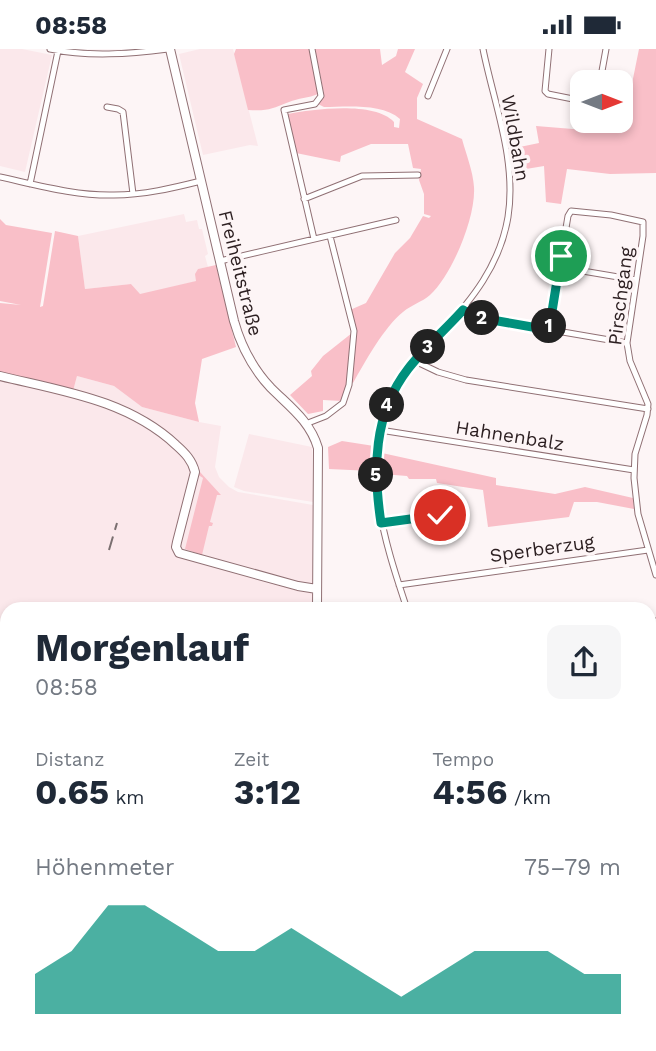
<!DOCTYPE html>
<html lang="de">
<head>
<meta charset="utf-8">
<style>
	body { margin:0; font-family:"Work Sans",sans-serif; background:#f6f6f7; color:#1f2937; height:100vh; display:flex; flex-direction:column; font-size:26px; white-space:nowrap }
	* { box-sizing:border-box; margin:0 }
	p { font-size:23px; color:#747a83 }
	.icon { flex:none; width:38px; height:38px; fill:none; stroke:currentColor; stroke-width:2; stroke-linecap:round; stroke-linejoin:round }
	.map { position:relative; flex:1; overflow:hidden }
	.side { position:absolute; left:0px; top:553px; width:656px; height:450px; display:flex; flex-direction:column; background:#fff; border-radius:21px 21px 0 0; box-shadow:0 4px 10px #0003 }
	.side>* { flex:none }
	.needle { width:46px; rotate:90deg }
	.fabs { position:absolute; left:570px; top:21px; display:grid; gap:14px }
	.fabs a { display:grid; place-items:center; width:63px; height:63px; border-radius:14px; background:#fff; box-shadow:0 4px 10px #0003; font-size:35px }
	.pin { position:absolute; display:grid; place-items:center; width:60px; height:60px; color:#fff; margin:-30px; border:4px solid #fff; border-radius:50%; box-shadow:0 2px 7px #0007 }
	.km { position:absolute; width:35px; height:35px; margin:-18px; border-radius:50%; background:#222; color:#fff; font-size:19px; line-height:35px; text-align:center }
	.round { display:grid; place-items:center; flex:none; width:74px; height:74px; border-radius:14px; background:#f6f6f7 }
	.head { display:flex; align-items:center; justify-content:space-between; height:119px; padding:0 35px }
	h1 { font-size:38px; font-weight:700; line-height:52px }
	.figures { display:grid; grid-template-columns:repeat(3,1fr); gap:10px; height:119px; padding:7px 35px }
	.figures div { display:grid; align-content:center }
	.figures b { font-size:35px; font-weight:700 }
	.figures small { font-size:19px; font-weight:400 }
	.figures p { font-size:19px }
	.chart { height:196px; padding:14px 35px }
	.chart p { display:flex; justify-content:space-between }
	.chart svg { width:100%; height:126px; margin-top:7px; fill:#00907c; opacity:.7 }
	.status { display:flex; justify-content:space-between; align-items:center; height:49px; padding:0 35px; background:#fff; direction:ltr }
	.status svg { height:19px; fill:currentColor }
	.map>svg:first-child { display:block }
	.built { fill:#fbe8eb }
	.green { fill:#f9bfc8 }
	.water { fill:#47dbc0 }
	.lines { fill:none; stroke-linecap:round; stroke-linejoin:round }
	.street-casing { stroke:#907074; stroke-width:7 }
	.secondary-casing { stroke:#907074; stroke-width:10 }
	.street { stroke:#fff; stroke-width:5 }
	.secondary { stroke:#fff; stroke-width:8 }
	.tram { stroke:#7a6f70; stroke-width:2 }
	.rail { stroke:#7a6f70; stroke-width:2; stroke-dasharray:14 7; stroke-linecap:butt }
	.route-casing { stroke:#fff; stroke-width:14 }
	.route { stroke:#00907c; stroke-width:9 }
	.labels { text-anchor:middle; stroke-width:7; stroke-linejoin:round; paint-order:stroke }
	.street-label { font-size:19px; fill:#2c1f21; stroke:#fdf5f6 }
</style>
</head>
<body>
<div class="status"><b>08:58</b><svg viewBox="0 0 49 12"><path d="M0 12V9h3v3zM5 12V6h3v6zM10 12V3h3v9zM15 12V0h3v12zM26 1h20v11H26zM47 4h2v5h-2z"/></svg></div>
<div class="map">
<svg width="656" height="1002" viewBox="0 0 656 1002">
	<rect width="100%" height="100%" fill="#fdf5f6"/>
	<path class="built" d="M 0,0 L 22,0 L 52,6 L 25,123 L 0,117 Z
		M 200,0 L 233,0 L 258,97 L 250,96 L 203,106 L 179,5 Z
		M 184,165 L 186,173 L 197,171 L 199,180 L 202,180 L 208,205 L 205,207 L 208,218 L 198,220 L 197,232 L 140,246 L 131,235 L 85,240 L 78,187 Z
		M 0,324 L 73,342 L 77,327 L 114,337 L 142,358 L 199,373 L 221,377 L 215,418 L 219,428 L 229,438 L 238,443 L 313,456 L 312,560 L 7,560 L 7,588 L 0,586 Z
		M 249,385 L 312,398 L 313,453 L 244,442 L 234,438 Z"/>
	<path class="green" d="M 236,0 L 309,0 L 318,45 C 309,49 298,49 289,53 C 271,60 269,62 248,61 L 234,5 Z
		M 315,0 L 380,0 L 382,16 L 396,7 L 398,0 L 415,0 L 405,23 L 423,35 L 417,49 L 417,70 L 462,90 C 466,105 473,122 474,138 C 476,168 452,226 430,246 C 422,253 411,256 403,263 C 384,278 365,313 353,334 L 351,332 L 353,301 L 350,261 L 366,254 L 395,204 L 410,189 L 423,167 L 429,169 L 431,167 L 424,165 L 424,145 L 419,131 L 421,120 L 413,119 L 408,95 L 371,95 L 341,107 L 340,113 L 296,104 L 288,65 C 313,60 375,52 394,73 L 394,78 L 399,79 L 400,70 C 382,54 346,58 324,58 L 318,55 L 324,45 Z
		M 639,0 L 656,0 L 656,124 L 610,125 L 567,120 L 561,155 L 546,153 L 544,117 L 514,122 L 510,100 L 539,94 L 536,77 L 622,84 Z
		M 0,170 L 6,176 L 52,184 L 40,258 L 43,257 L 55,182 L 78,187 L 85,240 L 131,235 L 140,245 L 196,232 L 195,225 L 198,220 L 216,216 L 236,298 L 202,310 L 195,354 L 199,373 L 142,358 L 114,337 L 77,327 L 73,342 L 0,324 L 0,254 L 21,256 L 0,252 Z
		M 352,284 L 346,343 L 342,352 L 323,351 L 323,362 L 308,365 L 290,346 L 312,327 L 311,322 L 323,307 Z
		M 342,392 L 374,397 L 372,422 L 329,420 L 328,398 Z
		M 382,404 L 496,429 L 496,436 L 555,445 L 585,438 L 633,449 L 634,460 L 597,453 L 574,453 L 569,468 L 488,478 L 483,441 L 437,434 L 436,430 L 409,430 L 407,427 L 382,425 Z
		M 200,423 L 221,446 L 217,446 L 210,473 L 213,474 L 212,477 L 209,477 L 202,506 L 185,500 L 203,429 L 197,425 Z
		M 7,989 L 7,996 L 281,996 L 292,1002 L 0,1002 L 0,995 Z
		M 559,996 L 642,996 L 649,1002 L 558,1002 Z"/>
	<path class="water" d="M 0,851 L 7,857 L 7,989 L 0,995 Z
		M 652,883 L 656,898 L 656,1002 L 649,1002 L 642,996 L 649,996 L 649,884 Z
		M 281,996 L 475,996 L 455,1002 L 292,1002 Z"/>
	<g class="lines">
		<defs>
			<path id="street" d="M 50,0 C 89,8 129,5 168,0
				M 312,0 L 321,47 L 315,55 L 284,61 L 314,190
				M 549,0 L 545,42 L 548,45 L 583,52
				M 600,33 L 606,0
				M 428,47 L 447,0
				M 107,58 L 118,60 L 123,63 L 133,145
				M 0,128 C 37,136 76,147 114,146 C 144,146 173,139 201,132
				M 30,135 L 58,2
				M 304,150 L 362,127 L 418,126
				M 220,212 L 396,171
				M 559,218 L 636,231
				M 463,261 L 475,268 L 627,294
				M 549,280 L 568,167 L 571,162 L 611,166 L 643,173 L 643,187 L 627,294 L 630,312 L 648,355 L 647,366 L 635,405 L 634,429 L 638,465 L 656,526
				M 415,312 L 438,323 L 466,331 L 648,360
				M 308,374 L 326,367 L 343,354 L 349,336 L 354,282 L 330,187
				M 380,381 L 634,421
				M 381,474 L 450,464
				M 399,536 L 648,501
				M 407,560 C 384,491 356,407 396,338 C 407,318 424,302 440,285 C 472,251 500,216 508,168 C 517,111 494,55 483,0
				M 649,573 L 656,572
				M 0,703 L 7,683
				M 0,732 L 7,735
				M 0,768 L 7,747"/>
			<path id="secondary" d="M 170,0 L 234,272 C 241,297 253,320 271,339 C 290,358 310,372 318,399 L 317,560
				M 0,327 C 62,342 128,351 176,396 C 185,404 192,411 195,423 L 177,493 L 176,498 L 179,504 L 298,537 L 317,540
				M 0,649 L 7,652
				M 649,771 L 656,771"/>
		</defs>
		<use href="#street" class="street-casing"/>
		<use href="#secondary" class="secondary-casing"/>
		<use href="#street" class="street"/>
		<use href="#secondary" class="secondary"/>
		<path class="tram" d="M 0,582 L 7,584
			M 649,708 L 656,708"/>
		<path class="rail" d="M 109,501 L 117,474
			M 0,575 L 7,577
			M 649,704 L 656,704"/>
	</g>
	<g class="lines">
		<defs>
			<path id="route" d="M 440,466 L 381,474 C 373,421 373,365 408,320 C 424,299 445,281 463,261 L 475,268 L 549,281 L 561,207"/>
		</defs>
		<use href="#route" class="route-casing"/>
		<use href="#route" class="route"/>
	</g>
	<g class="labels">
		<g class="street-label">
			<text transform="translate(516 89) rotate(80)" y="7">Wildbahn</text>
			<text transform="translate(241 224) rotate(76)" y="7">Freiheitstraße</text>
			<text transform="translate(620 247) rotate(-83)" y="7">Pirschgang</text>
			<text transform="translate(510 386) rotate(9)" y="7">Hahnenbalz</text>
			<text transform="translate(542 499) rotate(-8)" y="7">Sperberzug</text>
		</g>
	</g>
</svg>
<div class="fabs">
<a><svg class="needle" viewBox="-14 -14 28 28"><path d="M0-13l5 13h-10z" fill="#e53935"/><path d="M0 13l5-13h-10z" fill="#747a83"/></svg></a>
</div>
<div class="pin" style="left:561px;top:207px;background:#1e9e55"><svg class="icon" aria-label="arrive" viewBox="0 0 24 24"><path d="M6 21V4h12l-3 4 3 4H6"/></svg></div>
<div class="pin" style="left:440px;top:466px;background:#d93025"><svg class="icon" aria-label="check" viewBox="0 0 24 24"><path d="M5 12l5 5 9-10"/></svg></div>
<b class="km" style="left:549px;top:277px">1</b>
<b class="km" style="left:482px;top:269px">2</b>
<b class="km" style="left:428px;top:298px">3</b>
<b class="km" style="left:387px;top:356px">4</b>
<b class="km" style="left:376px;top:426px">5</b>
<section class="side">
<div class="head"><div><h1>Morgenlauf</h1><p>08:58</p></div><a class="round"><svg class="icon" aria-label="share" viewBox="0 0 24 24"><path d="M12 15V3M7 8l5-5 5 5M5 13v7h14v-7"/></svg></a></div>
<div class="figures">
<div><p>Distanz</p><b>0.65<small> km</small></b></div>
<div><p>Zeit</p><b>3:12</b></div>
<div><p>Tempo</p><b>4:56<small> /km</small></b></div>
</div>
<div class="chart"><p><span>Höhenmeter</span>75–79 m</p>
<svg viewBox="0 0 160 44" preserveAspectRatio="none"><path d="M0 44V30L10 22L20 6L30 6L40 14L50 22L60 22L70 14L80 22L90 30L100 38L110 30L120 22L130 22L140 22L150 30L160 30V44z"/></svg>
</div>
</section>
</div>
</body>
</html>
